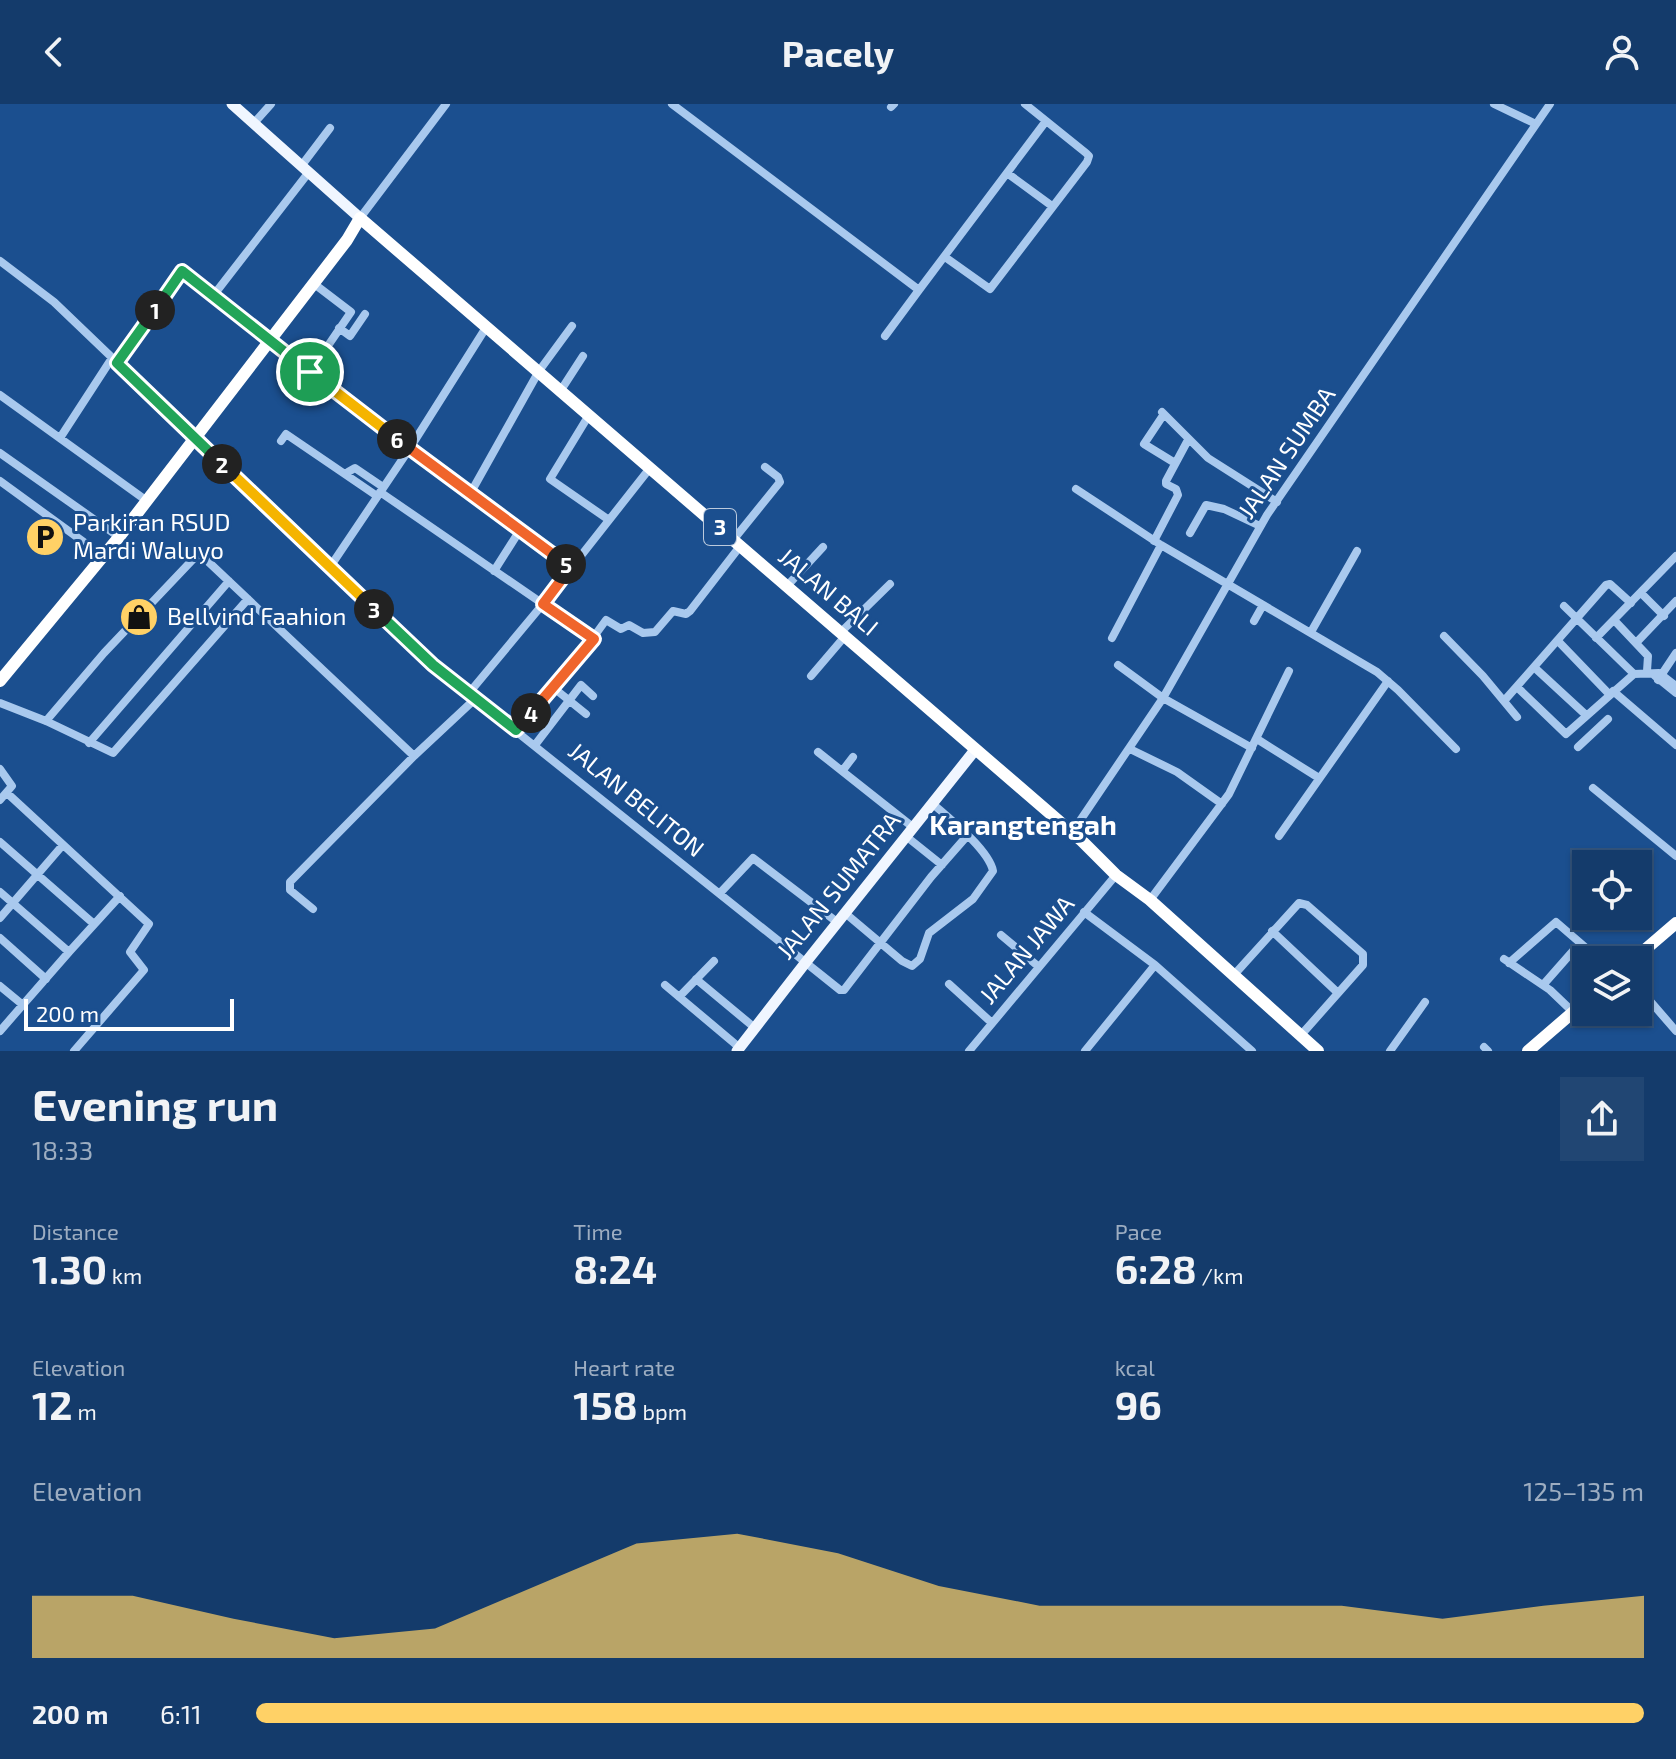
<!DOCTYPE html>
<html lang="en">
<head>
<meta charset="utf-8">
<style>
	body { margin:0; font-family:"Exo 2",sans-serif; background:#214673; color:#f1f3f6; height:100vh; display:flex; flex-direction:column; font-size:30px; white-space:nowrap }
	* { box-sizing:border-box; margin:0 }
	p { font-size:26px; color:#9dadc1 }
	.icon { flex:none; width:44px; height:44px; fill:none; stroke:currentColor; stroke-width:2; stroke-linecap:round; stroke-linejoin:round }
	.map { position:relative; height:947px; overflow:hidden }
	.sheet { display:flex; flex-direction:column; background:#143b6b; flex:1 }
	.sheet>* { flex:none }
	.controls { position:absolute; left:1572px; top:746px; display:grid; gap:16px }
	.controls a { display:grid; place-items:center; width:80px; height:80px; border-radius:0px; background:#143b6b; box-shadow:0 2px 6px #0004,0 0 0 2px #33557e; font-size:40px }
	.scale { position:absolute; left:24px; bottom:20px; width:210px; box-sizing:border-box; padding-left:8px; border:4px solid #fff; border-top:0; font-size:22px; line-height:28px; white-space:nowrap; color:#fff; -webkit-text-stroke:6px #1b4f8f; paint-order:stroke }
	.pin { position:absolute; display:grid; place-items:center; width:68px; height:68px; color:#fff; margin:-34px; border:4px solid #fff; border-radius:50%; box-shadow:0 2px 8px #0007 }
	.km { position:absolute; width:40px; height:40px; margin:-20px; border-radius:50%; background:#222; color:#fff; font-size:22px; line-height:40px; text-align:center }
	.round { display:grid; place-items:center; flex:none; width:84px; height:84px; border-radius:0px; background:#214673 }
	.headline { display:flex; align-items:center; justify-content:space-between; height:136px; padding:0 32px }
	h1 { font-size:44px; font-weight:700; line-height:60px }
	.stats { display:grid; grid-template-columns:repeat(3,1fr); gap:12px; height:136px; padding:8px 32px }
	.stats div { display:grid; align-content:center }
	.stats b { font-size:40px; font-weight:700 }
	.stats small { font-size:22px; font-weight:400 }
	.stats p { font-size:22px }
	.chart { height:224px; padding:16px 32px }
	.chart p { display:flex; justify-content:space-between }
	.chart svg { width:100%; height:144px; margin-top:8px; fill:#ffd166; opacity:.7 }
	ul { padding:0 32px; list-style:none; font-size:26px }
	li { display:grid; grid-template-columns:128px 96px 1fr; align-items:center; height:60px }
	li i { height:20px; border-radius:10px; background:#ffd166 }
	header { display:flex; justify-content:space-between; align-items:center; height:104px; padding:0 32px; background:#143b6b; font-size:36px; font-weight:700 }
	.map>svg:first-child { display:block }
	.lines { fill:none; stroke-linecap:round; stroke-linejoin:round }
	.minor { stroke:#a9c9ee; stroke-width:8 }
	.major { stroke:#f0f6ff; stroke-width:11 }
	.highway { stroke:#fff; stroke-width:12 }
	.split-1-casing { stroke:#fff; stroke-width:16 }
	.split-2-casing { stroke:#fff; stroke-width:16 }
	.split-3-casing { stroke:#fff; stroke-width:16 }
	.split-4-casing { stroke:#fff; stroke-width:16 }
	.split-5-casing { stroke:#fff; stroke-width:16 }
	.split-6-casing { stroke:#fff; stroke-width:16 }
	.split-7-casing { stroke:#fff; stroke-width:16 }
	.split-1 { stroke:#22a559; stroke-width:10 }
	.split-2 { stroke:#22a559; stroke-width:10 }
	.split-3 { stroke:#f5b400; stroke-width:10 }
	.split-4 { stroke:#22a559; stroke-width:10 }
	.split-5 { stroke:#f0652b; stroke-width:10 }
	.split-6 { stroke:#f0652b; stroke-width:10 }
	.split-7 { stroke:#f5b400; stroke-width:10 }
	.labels { text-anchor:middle; stroke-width:6; stroke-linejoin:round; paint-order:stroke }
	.shield { fill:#1b4f8f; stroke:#bbcadd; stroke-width:2 }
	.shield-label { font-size:22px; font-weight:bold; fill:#fff }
	.street-label { font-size:24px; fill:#fff; stroke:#1b4f8f }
	.poi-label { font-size:24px; fill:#fff; stroke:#1b4f8f; text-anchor:start }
	.quarter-label { font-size:28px; font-weight:bold; fill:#fff; stroke:#1b4f8f }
</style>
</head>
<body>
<header><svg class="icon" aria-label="back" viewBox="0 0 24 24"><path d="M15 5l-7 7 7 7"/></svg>Pacely<svg class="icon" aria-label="person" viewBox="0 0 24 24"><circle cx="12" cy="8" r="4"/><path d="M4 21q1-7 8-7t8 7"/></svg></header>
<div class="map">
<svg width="1676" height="947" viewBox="0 0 1676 947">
	<rect width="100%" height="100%" fill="#1b4f8f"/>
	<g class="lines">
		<path class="minor" d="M 672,0 L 919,186 L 1046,17
			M 1494,0 L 1536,20
			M 891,3 L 894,0
			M 254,19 L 271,0
			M 302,61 L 330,24
			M 1007,69 L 1052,102
			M 360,114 L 446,0
			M 945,153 L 990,185 L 1087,58 L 1089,52 L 1086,49 L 1025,0
			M 0,157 L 54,198 L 433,561 L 840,886 L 844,886 L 931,773 L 967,732
			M 213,192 L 309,68
			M 339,224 L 350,232 L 365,210
			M 885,232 L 919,186
			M 117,259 L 182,167 L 352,302 L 571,463
			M 310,268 L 351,208 L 313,179
			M 561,286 L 583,252
			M 0,291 L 147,397
			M 1162,308 L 1208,354 L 1277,398
			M 1164,310 L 1144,340 L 1175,359
			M 589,311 L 550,375 L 609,416
			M 60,334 L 112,254
			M 281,337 L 286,330 L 377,392
			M 0,349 L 119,433
			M 348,368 L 355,364 L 383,383
			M 0,377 L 103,452
			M 1076,385 L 1161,441 L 1377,568 L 1398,586 L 1456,645
			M 380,388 L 594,535
			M 470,390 L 539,267 L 572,222
			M 1190,429 L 1206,401 L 1224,405 L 1260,422
			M 734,435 L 780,378 L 778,373 L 765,363
			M 1154,437 L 1178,391 L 1176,385 L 1166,380 L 1166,377 L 1188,336
			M 330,463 L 410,344 L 487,222
			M 494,467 L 520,426
			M 787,482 L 823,443
			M 1641,489 L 1664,512
			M 1564,502 L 1634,570
			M 1614,516 L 1648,552 L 1647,567
			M 1254,517 L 1263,501
			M 842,527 L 890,480
			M 1311,528 L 1357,447
			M 1444,532 L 1483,572 L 1517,613
			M 1112,534 L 1161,441
			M 1596,534 L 1676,452
			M 1558,537 L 1609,590
			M 1636,539 L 1676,497
			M 1118,561 L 1163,594 L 1252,644
			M 1535,564 L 1586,611
			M 811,572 L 846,531
			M 1655,572 L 1676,589
			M 1658,576 L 1676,549
			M 1517,583 L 1566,630 L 1634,570 L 1659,569 L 1676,582
			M 555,585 L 586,610
			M 1613,587 L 1676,641
			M 469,589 L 543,500 L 650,364
			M 1504,597 L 1606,481 L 1610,480 L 1631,499
			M 0,599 L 46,617 L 113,649 L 248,495
			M 46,617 L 104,549 L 199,449 L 414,652 L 475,595
			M 516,626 L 579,553 L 606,516 L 621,525 L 629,521 L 643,529 L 655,528 L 673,507 L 686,510 L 690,507 L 741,441
			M 1257,635 L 1319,674
			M 89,639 L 229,477
			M 535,641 L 581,581 L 593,592
			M 1578,643 L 1608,615
			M 1130,645 L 1177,668 L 1222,700
			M 818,648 L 914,724
			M 0,665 L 12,682 L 0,696
			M 843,666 L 853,653
			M 1593,684 L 1676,752
			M 7,689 L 149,820 L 130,848 L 144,866 L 74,947
			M 1071,730 L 1163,594 L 1267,411 L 1550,0
			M 1279,732 L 1388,577
			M 907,733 L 942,761
			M 0,738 L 94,820
			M 0,788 L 69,848 L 120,792
			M 720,789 L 753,754 L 837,818
			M 1150,796 L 1229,690 L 1289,567
			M 313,805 L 290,786 L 290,778 L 414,652
			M 1084,808 L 1155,861 L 1252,947
			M 845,809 L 902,857 L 912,862 L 920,855 L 929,829 L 973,795 L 993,767 C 989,746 949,714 933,700
			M 0,814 L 62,742
			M 1272,827 L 1338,889
			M 1001,831 L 1039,863
			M 0,834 L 46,875
			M 1504,855 L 1550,886 L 1573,908
			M 1509,859 L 1556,818 L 1600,856
			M 1233,872 L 1299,799 L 1307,801 L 1363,850 L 1363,861 L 1301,931
			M 696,875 L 755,924
			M 949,880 L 992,919
			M 665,881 L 740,944
			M 1543,881 L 1580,839
			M 0,882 L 23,901
			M 1638,883 L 1676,927
			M 679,893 L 714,857
			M 0,927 L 69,848
			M 1484,943 L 1488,947
			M 969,947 L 1116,771
			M 1085,947 L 1155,861
			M 1390,947 L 1425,898"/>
		<path class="major" d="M 232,0 L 360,114
			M 737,947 L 806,858 L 975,646"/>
		<path class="highway" d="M 0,577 L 119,433 L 347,136 L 360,114 L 1082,737 L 1116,771 L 1150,796 L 1318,947
			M 1633,856 L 1676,819
			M 1528,947 L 1586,897"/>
	</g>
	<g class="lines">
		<defs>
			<path id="split-1" d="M 155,206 L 182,167 L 310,268"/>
			<path id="split-2" d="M 155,206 L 117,259 L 222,360"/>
			<path id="split-3" d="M 222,360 L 374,505"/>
			<path id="split-4" d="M 374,505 L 433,561 L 516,626 L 531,609"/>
			<path id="split-5" d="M 531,609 L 594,535 L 543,500 L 571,463 L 566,460"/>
			<path id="split-6" d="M 397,335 L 566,460"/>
			<path id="split-7" d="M 310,268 L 397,335"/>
		</defs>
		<use href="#split-1" class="split-1-casing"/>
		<use href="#split-2" class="split-2-casing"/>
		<use href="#split-3" class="split-3-casing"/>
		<use href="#split-4" class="split-4-casing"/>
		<use href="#split-5" class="split-5-casing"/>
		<use href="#split-6" class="split-6-casing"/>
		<use href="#split-7" class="split-7-casing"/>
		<use href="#split-1" class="split-1"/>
		<use href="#split-2" class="split-2"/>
		<use href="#split-3" class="split-3"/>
		<use href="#split-4" class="split-4"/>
		<use href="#split-5" class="split-5"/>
		<use href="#split-6" class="split-6"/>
		<use href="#split-7" class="split-7"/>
	</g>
	<defs>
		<symbol id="parking-disc" viewBox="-11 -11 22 22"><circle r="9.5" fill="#ffd166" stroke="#1b4f8f"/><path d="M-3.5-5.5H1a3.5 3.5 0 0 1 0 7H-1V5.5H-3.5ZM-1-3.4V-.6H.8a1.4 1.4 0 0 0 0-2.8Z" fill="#111"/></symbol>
		<symbol id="shop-disc" viewBox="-11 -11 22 22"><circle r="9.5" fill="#ffd166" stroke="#1b4f8f"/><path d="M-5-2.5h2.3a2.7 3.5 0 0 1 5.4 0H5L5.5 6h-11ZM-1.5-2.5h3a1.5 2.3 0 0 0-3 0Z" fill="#111"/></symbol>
	</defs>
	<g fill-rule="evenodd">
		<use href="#parking-disc" x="23" y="411" width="44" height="44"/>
		<use href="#shop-disc" x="117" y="491" width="44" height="44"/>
	</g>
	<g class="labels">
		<rect class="shield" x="704" y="405" width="32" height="36" rx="6"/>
		<g class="shield-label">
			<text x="720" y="431">3</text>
		</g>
		<g class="street-label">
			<text transform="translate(1287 349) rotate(-56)" y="8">JALAN SUMBA</text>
			<text transform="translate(828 488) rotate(40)" y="8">JALAN BALI</text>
			<text transform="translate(636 696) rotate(39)" y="8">JALAN BELITON</text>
			<text transform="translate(839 782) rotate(-51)" y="8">JALAN SUMATRA</text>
			<text transform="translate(1027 846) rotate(-50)" y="8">JALAN JAWA</text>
		</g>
		<g class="poi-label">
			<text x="73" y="427">Parkiran RSUD<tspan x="73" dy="28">Mardi Waluyo</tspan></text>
			<text x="167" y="521">Bellvind Faahion</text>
		</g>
		<g class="quarter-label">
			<text x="1023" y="731">Karangtengah</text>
		</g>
	</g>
</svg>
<div class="controls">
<a><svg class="icon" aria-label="locate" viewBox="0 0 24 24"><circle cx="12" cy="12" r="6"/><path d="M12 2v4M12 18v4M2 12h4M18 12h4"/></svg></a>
<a><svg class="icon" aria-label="layers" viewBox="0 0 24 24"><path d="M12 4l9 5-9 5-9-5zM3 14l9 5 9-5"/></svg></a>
</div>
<div class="scale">200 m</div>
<div class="pin" style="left:310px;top:268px;background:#1e9e55"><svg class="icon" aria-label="arrive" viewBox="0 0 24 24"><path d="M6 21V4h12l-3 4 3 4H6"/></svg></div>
<b class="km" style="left:155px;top:206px">1</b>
<b class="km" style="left:222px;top:360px">2</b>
<b class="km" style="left:374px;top:505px">3</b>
<b class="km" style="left:531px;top:609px">4</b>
<b class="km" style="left:566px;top:460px">5</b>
<b class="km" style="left:397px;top:335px">6</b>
</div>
<section class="sheet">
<div class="headline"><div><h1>Evening run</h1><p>18:33</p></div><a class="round"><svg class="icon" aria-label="share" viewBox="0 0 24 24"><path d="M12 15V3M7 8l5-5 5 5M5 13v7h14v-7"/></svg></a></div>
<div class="stats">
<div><p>Distance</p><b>1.30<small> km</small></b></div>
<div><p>Time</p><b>8:24</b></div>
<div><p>Pace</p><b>6:28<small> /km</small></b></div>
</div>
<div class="stats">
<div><p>Elevation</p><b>12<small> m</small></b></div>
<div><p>Heart rate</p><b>158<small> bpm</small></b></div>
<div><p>kcal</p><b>96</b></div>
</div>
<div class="chart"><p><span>Elevation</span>125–135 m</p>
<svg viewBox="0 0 160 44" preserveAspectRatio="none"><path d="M0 44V25L10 25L20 32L30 38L40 35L50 22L60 9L70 6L80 12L90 22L100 28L110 28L120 28L130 28L140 32L150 28L160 25V44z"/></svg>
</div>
<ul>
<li><b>200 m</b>6:11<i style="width:100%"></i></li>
</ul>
</section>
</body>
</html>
